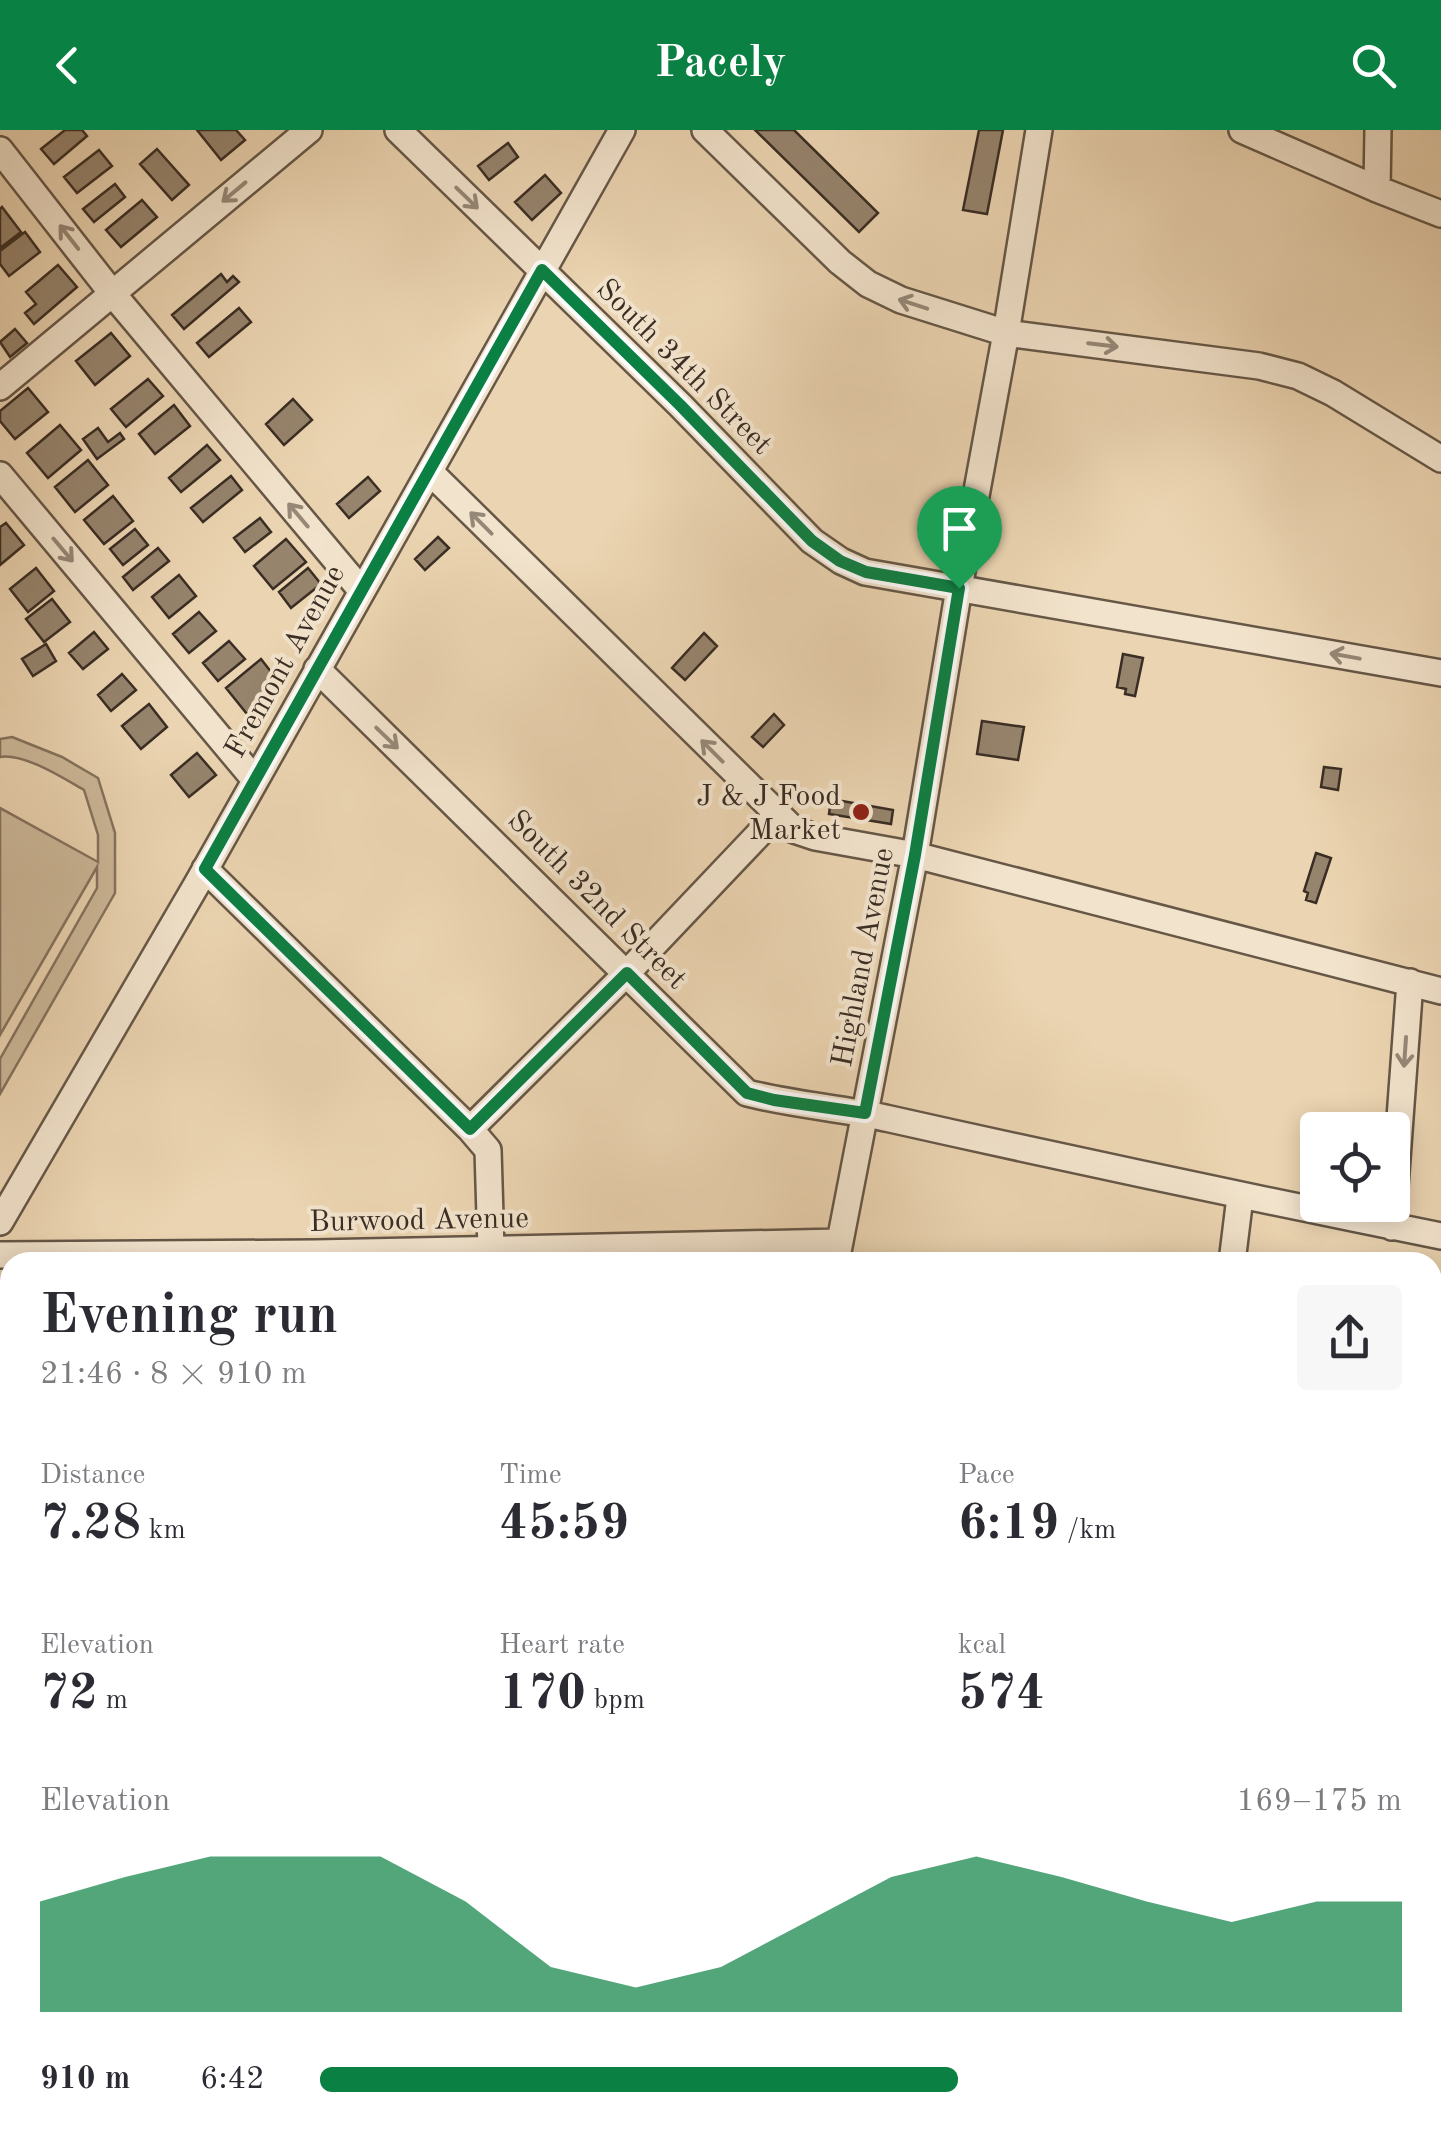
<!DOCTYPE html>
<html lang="en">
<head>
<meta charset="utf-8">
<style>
	body { margin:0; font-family:"Old Standard TT",serif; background:#f7f7f7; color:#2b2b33; height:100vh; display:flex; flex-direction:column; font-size:38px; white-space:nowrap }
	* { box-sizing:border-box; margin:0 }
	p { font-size:32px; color:#7c7c81 }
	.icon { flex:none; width:55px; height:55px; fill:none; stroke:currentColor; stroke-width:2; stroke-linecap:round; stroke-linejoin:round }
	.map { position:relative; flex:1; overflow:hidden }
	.details { position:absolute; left:0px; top:1122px; width:1442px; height:888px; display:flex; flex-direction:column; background:#fff; border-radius:30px 30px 0 0; box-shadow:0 5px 25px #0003 }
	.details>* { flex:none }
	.fabs { position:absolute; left:1300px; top:982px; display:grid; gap:20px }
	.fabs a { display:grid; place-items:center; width:110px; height:110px; border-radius:10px; background:#fff; box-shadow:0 5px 25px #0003; font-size:50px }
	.pin { position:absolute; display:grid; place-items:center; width:85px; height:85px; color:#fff; margin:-102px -42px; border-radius:50% 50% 50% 0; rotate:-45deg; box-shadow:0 0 10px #0007 }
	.pin .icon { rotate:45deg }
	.round { display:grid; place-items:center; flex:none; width:105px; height:105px; border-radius:10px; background:#f7f7f7 }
	.headline { display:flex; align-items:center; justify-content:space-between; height:170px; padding:0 40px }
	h1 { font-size:55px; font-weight:800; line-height:75px }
	.metrics { display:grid; grid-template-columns:repeat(3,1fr); gap:15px; height:170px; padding:10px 40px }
	.metrics div { display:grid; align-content:center }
	.metrics b { font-size:50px; font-weight:800 }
	.metrics small { font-size:28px; font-weight:400 }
	.metrics p { font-size:28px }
	.chart { height:280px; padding:20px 40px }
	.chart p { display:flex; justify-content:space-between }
	.chart svg { width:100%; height:180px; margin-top:10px; fill:#0b8043; opacity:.7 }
	ul { padding:0 40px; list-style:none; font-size:32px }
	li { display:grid; grid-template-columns:160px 120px 1fr; align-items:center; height:75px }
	li i { height:25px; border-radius:12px; background:#0b8043 }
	header { display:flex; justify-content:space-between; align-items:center; height:130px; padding:0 40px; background:#0b8043; color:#fff; font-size:45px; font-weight:800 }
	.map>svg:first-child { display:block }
	.garden { fill:#cdb899; stroke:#84725e; stroke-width:2.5 }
	.building { fill:#96846d; stroke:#3a2d24; stroke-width:2.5 }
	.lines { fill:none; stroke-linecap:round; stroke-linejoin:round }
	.minor-casing { stroke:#665747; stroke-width:30 }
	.minor { stroke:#f2e3cc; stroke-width:25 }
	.oneway { stroke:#968878 }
	.route-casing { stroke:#fff; stroke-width:20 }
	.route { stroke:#0b8043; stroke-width:12 }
	.poi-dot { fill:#8f2418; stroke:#f2e3cc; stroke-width:4 }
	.labels { text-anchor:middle; stroke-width:8; stroke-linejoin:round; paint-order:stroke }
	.street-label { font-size:30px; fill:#3a2d24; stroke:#f2e3cc }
	.poi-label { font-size:30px; fill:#3a2d24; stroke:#f2e3cc; text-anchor:end }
</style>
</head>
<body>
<header><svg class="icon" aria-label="back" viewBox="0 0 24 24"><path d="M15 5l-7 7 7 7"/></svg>Pacely<svg class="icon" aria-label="search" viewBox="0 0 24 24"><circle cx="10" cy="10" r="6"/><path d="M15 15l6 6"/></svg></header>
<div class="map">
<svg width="1441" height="2008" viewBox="0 0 1441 2008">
	<rect width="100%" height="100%" fill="#ebd4b1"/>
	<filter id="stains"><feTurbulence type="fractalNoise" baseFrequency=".002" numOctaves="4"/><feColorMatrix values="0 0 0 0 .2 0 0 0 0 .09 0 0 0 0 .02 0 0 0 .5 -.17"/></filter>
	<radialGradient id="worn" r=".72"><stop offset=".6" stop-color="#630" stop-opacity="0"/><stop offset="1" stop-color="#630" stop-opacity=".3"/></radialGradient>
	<path class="garden" d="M 12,607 L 62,627 L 98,648 L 115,703 L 115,763 L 0,964 L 0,929 L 97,758 L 97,737 L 0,905 L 0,678 L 98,732 L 98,705 L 84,660 C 63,648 24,623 0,627 L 0,609 Z"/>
	<path class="building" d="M 65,0 L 82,0 L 87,6 L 54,34 L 41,19 Z
		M 197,0 L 236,0 L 245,10 L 221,30 Z
		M 755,0 L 794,0 L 878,83 L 859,102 Z
		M 979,0 L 1003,0 L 987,84 L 963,80 Z
		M 508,13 L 518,27 L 489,50 L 478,36 Z
		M 157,19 L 189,55 L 172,70 L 140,34 Z
		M 99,20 L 112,36 L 77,63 L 64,47 Z
		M 545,45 L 561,63 L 532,90 L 515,72 Z
		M 115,54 L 125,67 L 94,92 L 83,79 Z
		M 142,70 L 157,87 L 121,117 L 106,100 Z
		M 2,77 L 21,102 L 0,118 L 0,79 Z
		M 25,102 L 40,122 L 9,146 L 0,134 L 0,121 Z
		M 58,135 L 77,157 L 34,194 L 25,183 L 36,174 L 26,162 Z
		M 221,144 L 227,152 L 233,146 L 239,152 L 184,199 L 172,185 Z
		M 239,178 L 251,192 L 209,227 L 197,213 Z
		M 15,199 L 27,213 L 10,227 L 0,212 Z
		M 111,203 L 130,226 L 95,255 L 76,231 Z
		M 148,249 L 163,266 L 126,297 L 111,279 Z
		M 28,258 L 48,282 L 15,309 L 0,291 L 0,281 Z
		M 293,269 L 312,290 L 284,315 L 266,294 Z
		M 174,275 L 190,296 L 155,324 L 139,304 Z
		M 60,295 L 81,320 L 48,348 L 27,323 Z
		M 98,298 L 108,312 L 120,303 L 124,309 L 97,329 L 83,309 Z
		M 207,315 L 220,330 L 181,362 L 169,348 Z
		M 88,330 L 108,355 L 75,382 L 55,357 Z
		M 231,346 L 242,360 L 203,392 L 191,378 Z
		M 368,347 L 380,361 L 349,388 L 337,374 Z
		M 113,366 L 133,391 L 104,414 L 84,390 Z
		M 260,388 L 271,402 L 245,422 L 234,408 Z
		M 6,393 L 24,415 L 0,435 L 0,397 Z
		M 135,399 L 148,415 L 123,435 L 110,419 Z
		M 438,407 L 449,418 L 425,440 L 415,429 Z
		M 286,409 L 306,432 L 273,459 L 254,436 Z
		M 158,418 L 169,431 L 133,460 L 123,447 Z
		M 36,438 L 54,461 L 28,482 L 10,459 Z
		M 308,438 L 321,454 L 291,478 L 279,462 Z
		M 179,445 L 196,466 L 169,488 L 152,467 Z
		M 52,469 L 70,492 L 44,512 L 26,489 Z
		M 199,482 L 216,501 L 189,523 L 173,504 Z
		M 94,502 L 108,519 L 83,539 L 69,523 Z
		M 704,503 L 717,516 L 685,550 L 672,538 Z
		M 229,511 L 245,529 L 218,551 L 203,533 Z
		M 46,514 L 56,531 L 33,546 L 22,529 Z
		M 1123,524 L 1143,528 L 1135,566 L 1125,564 L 1126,559 L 1117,557 Z
		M 261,529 L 282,556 L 247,584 L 226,558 Z
		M 122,544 L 136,560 L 111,581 L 98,565 Z
		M 149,574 L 167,597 L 141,619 L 122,596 Z
		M 774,584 L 784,595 L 763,617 L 752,607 Z
		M 982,591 L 1024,597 L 1018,630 L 977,624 Z
		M 197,623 L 216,645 L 189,667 L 171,645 Z
		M 1324,637 L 1341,639 L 1338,660 L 1321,657 Z
		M 831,669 L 893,680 L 891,694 L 829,684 Z
		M 1316,723 L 1331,728 L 1316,773 L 1306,770 L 1308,763 L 1304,761 Z
		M 1432,1377 L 1441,1377 L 1441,1469 L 1432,1469 Z
		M 1432,1484 L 1441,1484 L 1441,1528 L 1432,1528 Z
		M 1432,1649 L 1441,1649 L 1441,1736 L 1432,1736 Z
		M 1432,1918 L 1441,1918 L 1441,1937 L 1432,1937 Z
		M 1432,1952 L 1441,1953 L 1441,2006 L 1412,2005 L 1413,2000 L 1432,2000 Z"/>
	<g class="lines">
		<defs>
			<path id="minor" d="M 398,0 L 680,275 L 812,411 L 841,431 L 865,442 L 1441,543
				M 705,0 L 840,132 L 868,154 L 901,170 L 1006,203 L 1259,236 L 1298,246 L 1333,263 L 1441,329
				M 1242,0 L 1377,59 L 1441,84
				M 0,20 L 112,163 L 361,460
				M 1377,59 L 1378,0
				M 0,257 L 309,0
				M 430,342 L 794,700 L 815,707 L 915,725 L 1441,861
				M 0,345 L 255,650
				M 317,539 L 747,963 C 794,975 842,978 890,989 C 1073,1030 1257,1069 1441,1106
				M 205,739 L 470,999 L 488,1020 L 491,1120
				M 470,999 L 627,843 L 777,685
				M 0,1092 L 197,754 L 622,0
				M 1392,1097 L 1410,852
				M 0,1125 L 315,1123 L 840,1112
				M 836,1132 L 915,725 L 959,458 L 1006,203 L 1039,0
				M 1232,1132 L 1240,1067
				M 1432,1327 L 1441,1329
				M 0,1347 L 10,1347
				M 0,1567 L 10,1567
				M 1432,1582 L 1441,1584
				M 0,1778 L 10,1778
				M 1432,1822 L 1441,1823
				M 286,2008 L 287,2000
				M 686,2008 L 688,2000
				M 1141,2008 L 1142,2000"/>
		</defs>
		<use href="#minor" class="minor-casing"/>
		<use href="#minor" class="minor"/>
	</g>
	<defs><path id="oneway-shaft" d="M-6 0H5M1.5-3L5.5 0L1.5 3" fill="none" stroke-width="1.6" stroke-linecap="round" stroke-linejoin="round" transform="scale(2.5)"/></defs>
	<g class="oneway">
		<use href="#oneway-shaft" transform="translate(234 62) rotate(140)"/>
		<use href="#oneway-shaft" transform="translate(467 68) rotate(44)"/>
		<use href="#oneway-shaft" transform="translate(69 107) rotate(-128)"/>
		<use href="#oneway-shaft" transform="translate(913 174) rotate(-162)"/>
		<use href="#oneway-shaft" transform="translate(1103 215) rotate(7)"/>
		<use href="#oneway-shaft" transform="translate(298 385) rotate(-130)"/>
		<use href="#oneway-shaft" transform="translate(481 393) rotate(-135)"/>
		<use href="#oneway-shaft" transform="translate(63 420) rotate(50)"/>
		<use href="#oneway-shaft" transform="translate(1345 526) rotate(-170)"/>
		<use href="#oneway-shaft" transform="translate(387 608) rotate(44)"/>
		<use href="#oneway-shaft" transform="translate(712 621) rotate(-135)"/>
		<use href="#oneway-shaft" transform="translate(1405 922) rotate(94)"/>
	</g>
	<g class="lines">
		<defs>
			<path id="route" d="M 542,140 L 680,275 L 812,411 L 840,431 L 866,442 L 959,458 L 915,725 L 865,983 L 774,970 L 747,963 L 627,843 L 470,999 L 205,739 Z"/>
		</defs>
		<use href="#route" class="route-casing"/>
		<use href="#route" class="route"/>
	</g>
	<circle class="poi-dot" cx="861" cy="682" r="10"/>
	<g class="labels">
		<g class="street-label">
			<text transform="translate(685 236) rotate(45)" y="10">South 34th Street</text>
			<text transform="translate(284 531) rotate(-61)" y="10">Fremont Avenue</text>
			<text transform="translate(598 769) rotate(45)" y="10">South 32nd Street</text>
			<text transform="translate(862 827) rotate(-79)" y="10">Highland Avenue</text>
			<text transform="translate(419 1089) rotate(-1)" y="10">Burwood Avenue</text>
		</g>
		<g class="poi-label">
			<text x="841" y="675">J &amp; J Food<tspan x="841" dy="34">Market</tspan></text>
		</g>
	</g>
	<rect width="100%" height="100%" filter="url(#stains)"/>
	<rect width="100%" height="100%" fill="url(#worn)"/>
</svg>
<div class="fabs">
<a><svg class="icon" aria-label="locate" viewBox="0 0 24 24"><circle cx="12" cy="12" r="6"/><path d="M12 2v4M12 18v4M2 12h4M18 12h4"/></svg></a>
</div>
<div class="pin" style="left:959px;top:458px;background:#1e9e55"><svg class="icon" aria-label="arrive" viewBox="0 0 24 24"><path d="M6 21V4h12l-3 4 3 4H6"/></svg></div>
<section class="details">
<div class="headline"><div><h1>Evening run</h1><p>21:46 · 8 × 910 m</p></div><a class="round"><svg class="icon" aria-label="share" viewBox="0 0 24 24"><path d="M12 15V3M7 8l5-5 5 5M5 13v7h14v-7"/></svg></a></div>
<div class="metrics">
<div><p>Distance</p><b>7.28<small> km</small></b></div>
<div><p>Time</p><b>45:59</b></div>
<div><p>Pace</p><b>6:19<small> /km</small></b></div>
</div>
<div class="metrics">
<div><p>Elevation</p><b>72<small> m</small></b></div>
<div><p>Heart rate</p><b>170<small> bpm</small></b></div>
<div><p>kcal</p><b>574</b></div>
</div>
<div class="chart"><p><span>Elevation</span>169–175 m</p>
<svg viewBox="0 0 160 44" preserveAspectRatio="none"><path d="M0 44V17L10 11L20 6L30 6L40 6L50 17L60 33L70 38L80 33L90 22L100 11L110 6L120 11L130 17L140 22L150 17L160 17V44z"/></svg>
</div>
<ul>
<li><b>910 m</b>6:42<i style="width:59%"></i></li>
</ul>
</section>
</div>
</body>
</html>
